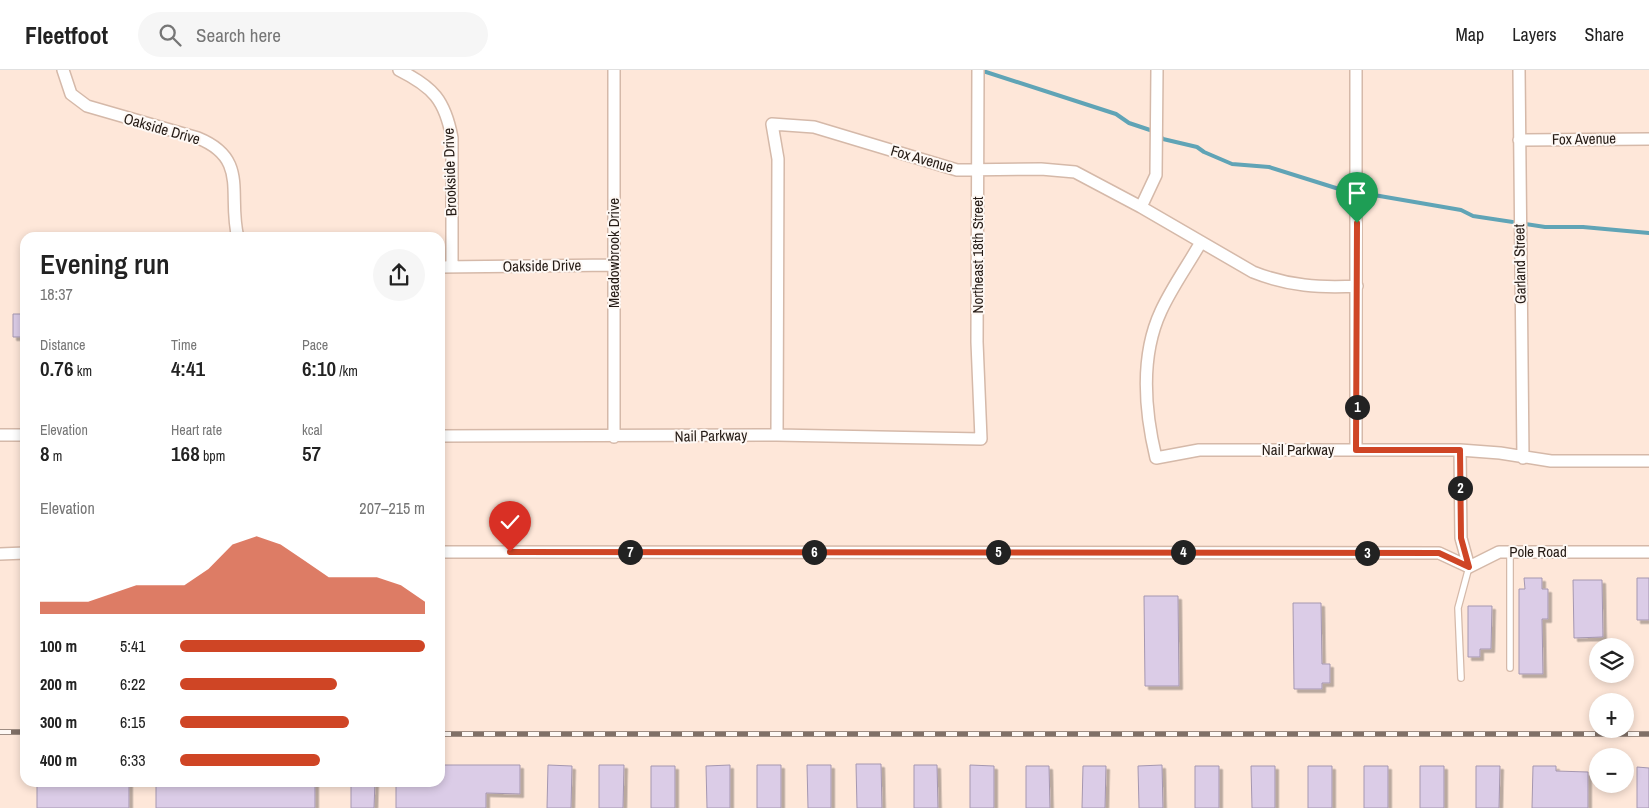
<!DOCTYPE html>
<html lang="en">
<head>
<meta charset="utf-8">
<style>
	body { margin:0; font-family:"Archivo Narrow",sans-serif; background:#f6f6f6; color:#222; height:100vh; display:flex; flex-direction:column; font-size:19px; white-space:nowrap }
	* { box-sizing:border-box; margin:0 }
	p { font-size:16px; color:#767676 }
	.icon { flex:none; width:28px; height:28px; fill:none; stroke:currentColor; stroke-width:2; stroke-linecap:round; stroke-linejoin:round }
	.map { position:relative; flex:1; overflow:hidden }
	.side { position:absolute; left:20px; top:162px; width:425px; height:555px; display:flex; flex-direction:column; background:#fff; border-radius:15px; box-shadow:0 2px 8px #0003 }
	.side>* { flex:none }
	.buttons { position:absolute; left:1589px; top:568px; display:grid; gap:10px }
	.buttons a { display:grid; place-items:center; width:45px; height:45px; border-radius:50%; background:#fff; box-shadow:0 2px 8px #0003; font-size:25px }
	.pin { position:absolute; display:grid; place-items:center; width:42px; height:42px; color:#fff; margin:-51px -21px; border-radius:50% 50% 50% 0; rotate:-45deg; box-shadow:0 0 5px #0007 }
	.pin .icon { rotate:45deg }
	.km { position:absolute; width:25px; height:25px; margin:-12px; border-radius:50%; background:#222; color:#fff; font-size:14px; line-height:25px; text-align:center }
	.round { display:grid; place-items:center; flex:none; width:52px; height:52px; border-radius:26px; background:#f6f6f6 }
	.overview { display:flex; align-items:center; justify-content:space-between; height:85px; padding:0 20px }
	h1 { font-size:28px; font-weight:600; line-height:38px }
	.metrics { display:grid; grid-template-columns:repeat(3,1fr); gap:8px; height:85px; padding:5px 20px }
	.metrics div { display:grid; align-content:center }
	.metrics b { font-size:21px; font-weight:600 }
	.metrics small { font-size:14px; font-weight:400 }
	.metrics p { font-size:14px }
	.chart { height:140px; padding:10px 20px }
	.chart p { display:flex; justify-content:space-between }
	.chart svg { width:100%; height:90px; margin-top:5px; fill:#cf4525; opacity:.7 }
	ul { padding:0 20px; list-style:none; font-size:16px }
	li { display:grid; grid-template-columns:80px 60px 1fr; align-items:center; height:38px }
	li i { height:12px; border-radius:6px; background:#cf4525 }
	header { display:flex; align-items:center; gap:30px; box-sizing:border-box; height:70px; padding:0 25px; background:#fff; border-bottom:1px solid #e0e0e0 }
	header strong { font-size:24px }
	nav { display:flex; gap:28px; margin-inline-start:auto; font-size:18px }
	.search { width:350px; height:45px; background:#f6f6f6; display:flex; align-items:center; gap:12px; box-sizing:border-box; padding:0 18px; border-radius:28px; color:#767676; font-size:19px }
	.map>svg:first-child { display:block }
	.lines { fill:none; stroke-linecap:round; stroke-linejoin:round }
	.stream { stroke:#60a4b6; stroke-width:4 }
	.building { fill:#dbcce7; stroke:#a597b0; filter:url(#shadow) }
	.service-casing { stroke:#d5b9a9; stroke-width:8 }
	.minor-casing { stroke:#d5b9a9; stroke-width:14 }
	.service { stroke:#fff; stroke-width:5.5 }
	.minor { stroke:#fff; stroke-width:11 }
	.rail-casing { stroke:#807067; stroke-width:5.5 }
	.rail { stroke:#fef8f4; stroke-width:4; stroke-dasharray:11; stroke-linecap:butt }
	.route-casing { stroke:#fff; stroke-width:10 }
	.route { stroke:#cf4525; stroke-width:6 }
	.labels { text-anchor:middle; stroke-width:4; stroke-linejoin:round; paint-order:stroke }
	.street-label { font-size:15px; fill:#251b15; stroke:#fef8f4 }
</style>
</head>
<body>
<header>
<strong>Fleetfoot</strong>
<div class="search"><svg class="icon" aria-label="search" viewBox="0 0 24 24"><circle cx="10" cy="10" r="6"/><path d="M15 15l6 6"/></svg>Search here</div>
<nav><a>Map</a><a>Layers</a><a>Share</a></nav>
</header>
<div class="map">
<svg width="1649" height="738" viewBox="0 0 1649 738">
	<defs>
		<filter id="shadow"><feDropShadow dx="3.5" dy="3.5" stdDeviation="0" flood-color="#0004"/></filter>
	</defs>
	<rect width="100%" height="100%" fill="#fee7d9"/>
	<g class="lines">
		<path class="stream" d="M 980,0 L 1116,44 L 1129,53 L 1156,62 L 1163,69 L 1197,77 L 1204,82 L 1232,94 L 1269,97 L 1339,119 L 1461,140 L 1473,146 L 1545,157 L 1583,157 L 1649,163"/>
	</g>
	<path class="building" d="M 13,244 L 25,244 L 25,267 L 13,267 Z
		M 1524,508 L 1542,508 L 1542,519 L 1548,519 L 1548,549 L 1542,549 L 1543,604 L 1519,604 L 1519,519 L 1525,519 Z
		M 1637,508 L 1649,508 L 1649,550 L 1637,550 Z
		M 1573,510 L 1602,510 L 1603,567 L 1574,568 Z
		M 1144,526 L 1178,526 L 1179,616 L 1145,616 Z
		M 1293,533 L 1321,533 L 1322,594 L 1330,594 L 1330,613 L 1322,613 L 1322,619 L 1294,619 Z
		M 1468,536 L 1492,536 L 1491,579 L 1480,579 L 1480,587 L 1468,587 Z
		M 856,694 L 881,694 L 882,738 L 857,738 Z
		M 440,695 L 520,695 L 520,724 L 486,723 L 486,738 L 396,738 L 396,712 L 440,712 Z
		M 548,695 L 572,696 L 571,738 L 547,738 Z
		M 599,695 L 624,695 L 623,738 L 599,738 Z
		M 730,695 L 730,738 L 707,738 L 706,696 Z
		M 757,695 L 781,695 L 781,738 L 757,738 Z
		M 807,695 L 831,695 L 831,738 L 808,738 Z
		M 914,695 L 937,695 L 938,738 L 914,738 Z
		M 970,695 L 994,696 L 994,738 L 970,738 Z
		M 1162,695 L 1163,738 L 1139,738 L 1138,696 Z
		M 651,696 L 675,696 L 675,738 L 651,738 Z
		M 1026,696 L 1049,696 L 1050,738 L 1026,738 Z
		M 1083,696 L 1106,696 L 1105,738 L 1082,738 Z
		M 1195,696 L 1219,696 L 1219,738 L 1195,738 Z
		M 1251,696 L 1275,696 L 1275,738 L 1252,738 Z
		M 1308,696 L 1332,696 L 1332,738 L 1308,738 Z
		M 1364,696 L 1388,696 L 1388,738 L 1364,738 Z
		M 1420,696 L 1444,696 L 1444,738 L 1420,738 Z
		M 1476,696 L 1500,696 L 1499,738 L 1476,738 Z
		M 1533,696 L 1556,696 L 1556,701 L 1588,702 L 1588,738 L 1532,738 Z
		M 1637,697 L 1649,698 L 1649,738 L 1637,738 Z
		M 37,712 L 129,712 L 129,738 L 37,738 Z
		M 156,712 L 315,712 L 315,738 L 156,738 Z
		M 351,712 L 375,712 L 374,738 L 351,738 Z"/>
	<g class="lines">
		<defs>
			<path id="service" d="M 1510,482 L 1510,598
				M 1461,608 L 1458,538 L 1469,497"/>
			<path id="minor" d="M 63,0 L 71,24 L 87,36 L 198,68 C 250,89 227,125 238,168
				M 399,0 C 433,17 445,30 452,68 L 452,197
				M 614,0 L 614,367
				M 1356,0 L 1356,380
				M 1519,0 L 1523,388
				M 1519,70 L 1649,69
				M 1141,137 L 1156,105 L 1157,0
				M 1201,172 C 1188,195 1172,217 1161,241 C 1140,286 1145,342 1156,388 L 1199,380 L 1460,380 L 1500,383 L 1551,391 L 1649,391
				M 440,197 L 614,195
				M 0,365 L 25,365
				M 777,365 L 778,89 L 772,54 L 814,57 L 957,100 L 1041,99 L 1075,102 L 1141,137 L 1253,202 C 1288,216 1320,218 1357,216
				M 440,366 L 777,365 L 981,369 L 977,272 L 978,0
				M 1460,380 L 1461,468 L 1469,497
				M 440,482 L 1439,483 L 1469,497 L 1499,482 L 1649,482
				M 0,484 L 25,483"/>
		</defs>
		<use href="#service" class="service-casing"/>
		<use href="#minor" class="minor-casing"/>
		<use href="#service" class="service"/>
		<use href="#minor" class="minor"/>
		<defs>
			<path id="rail" d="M 0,662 L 25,662
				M 440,664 L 1649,664"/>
		</defs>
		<use href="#rail" class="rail-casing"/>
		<use href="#rail" class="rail"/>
	</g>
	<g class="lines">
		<defs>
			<path id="route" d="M 510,482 L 1439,483 L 1469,497 L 1461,468 L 1460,380 L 1356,380 L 1357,153"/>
		</defs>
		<use href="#route" class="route-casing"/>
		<use href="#route" class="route"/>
	</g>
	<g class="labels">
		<g class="street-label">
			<text transform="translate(162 59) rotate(16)" y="5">Oakside Drive</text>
			<text transform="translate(1584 69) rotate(-1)" y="5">Fox Avenue</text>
			<text transform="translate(922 89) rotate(16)" y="5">Fox Avenue</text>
			<text transform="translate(450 102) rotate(-92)" y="5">Brookside Drive</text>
			<text transform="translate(614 183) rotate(-90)" y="5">Meadowbrook Drive</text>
			<text transform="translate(978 185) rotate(-90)" y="5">Northeast 18th Street</text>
			<text transform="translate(1520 194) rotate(-91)" y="5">Garland Street</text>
			<text transform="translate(542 196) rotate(-1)" y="5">Oakside Drive</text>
			<text transform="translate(711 366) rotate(-1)" y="5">Nail Parkway</text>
			<text x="1298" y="385">Nail Parkway</text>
			<text x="1538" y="487">Pole Road</text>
		</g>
	</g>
</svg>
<div class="buttons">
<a><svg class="icon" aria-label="layers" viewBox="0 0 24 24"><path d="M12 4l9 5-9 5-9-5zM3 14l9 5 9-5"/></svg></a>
<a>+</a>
<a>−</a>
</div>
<div class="pin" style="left:1357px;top:153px;background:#1e9e55"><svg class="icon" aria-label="arrive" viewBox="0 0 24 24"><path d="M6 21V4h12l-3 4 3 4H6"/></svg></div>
<div class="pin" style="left:510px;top:482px;background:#d93025"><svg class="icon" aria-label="check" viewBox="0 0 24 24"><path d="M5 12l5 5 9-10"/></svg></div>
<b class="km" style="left:1357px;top:337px">1</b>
<b class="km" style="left:1460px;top:418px">2</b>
<b class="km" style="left:1367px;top:483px">3</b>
<b class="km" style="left:1183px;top:482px">4</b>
<b class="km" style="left:998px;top:482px">5</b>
<b class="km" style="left:814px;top:482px">6</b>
<b class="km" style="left:630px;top:482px">7</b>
<section class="side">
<div class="overview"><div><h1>Evening run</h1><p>18:37</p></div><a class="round"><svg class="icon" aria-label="share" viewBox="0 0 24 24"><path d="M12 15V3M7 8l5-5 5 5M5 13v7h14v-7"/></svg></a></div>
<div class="metrics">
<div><p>Distance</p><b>0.76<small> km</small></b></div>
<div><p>Time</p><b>4:41</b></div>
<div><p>Pace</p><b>6:10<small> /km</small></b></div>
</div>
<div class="metrics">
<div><p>Elevation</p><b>8<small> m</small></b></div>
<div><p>Heart rate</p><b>168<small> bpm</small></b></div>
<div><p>kcal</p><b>57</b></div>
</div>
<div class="chart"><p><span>Elevation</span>207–215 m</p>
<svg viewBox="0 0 160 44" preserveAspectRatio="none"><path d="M0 44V38L10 38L20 38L30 34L40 30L50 30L60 30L70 22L80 10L90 6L100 10L110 18L120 26L130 26L140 26L150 30L160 38V44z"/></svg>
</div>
<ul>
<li><b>100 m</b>5:41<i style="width:100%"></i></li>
<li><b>200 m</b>6:22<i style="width:64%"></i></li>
<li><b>300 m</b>6:15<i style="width:69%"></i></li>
<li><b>400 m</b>6:33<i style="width:57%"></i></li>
</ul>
</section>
</div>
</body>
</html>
